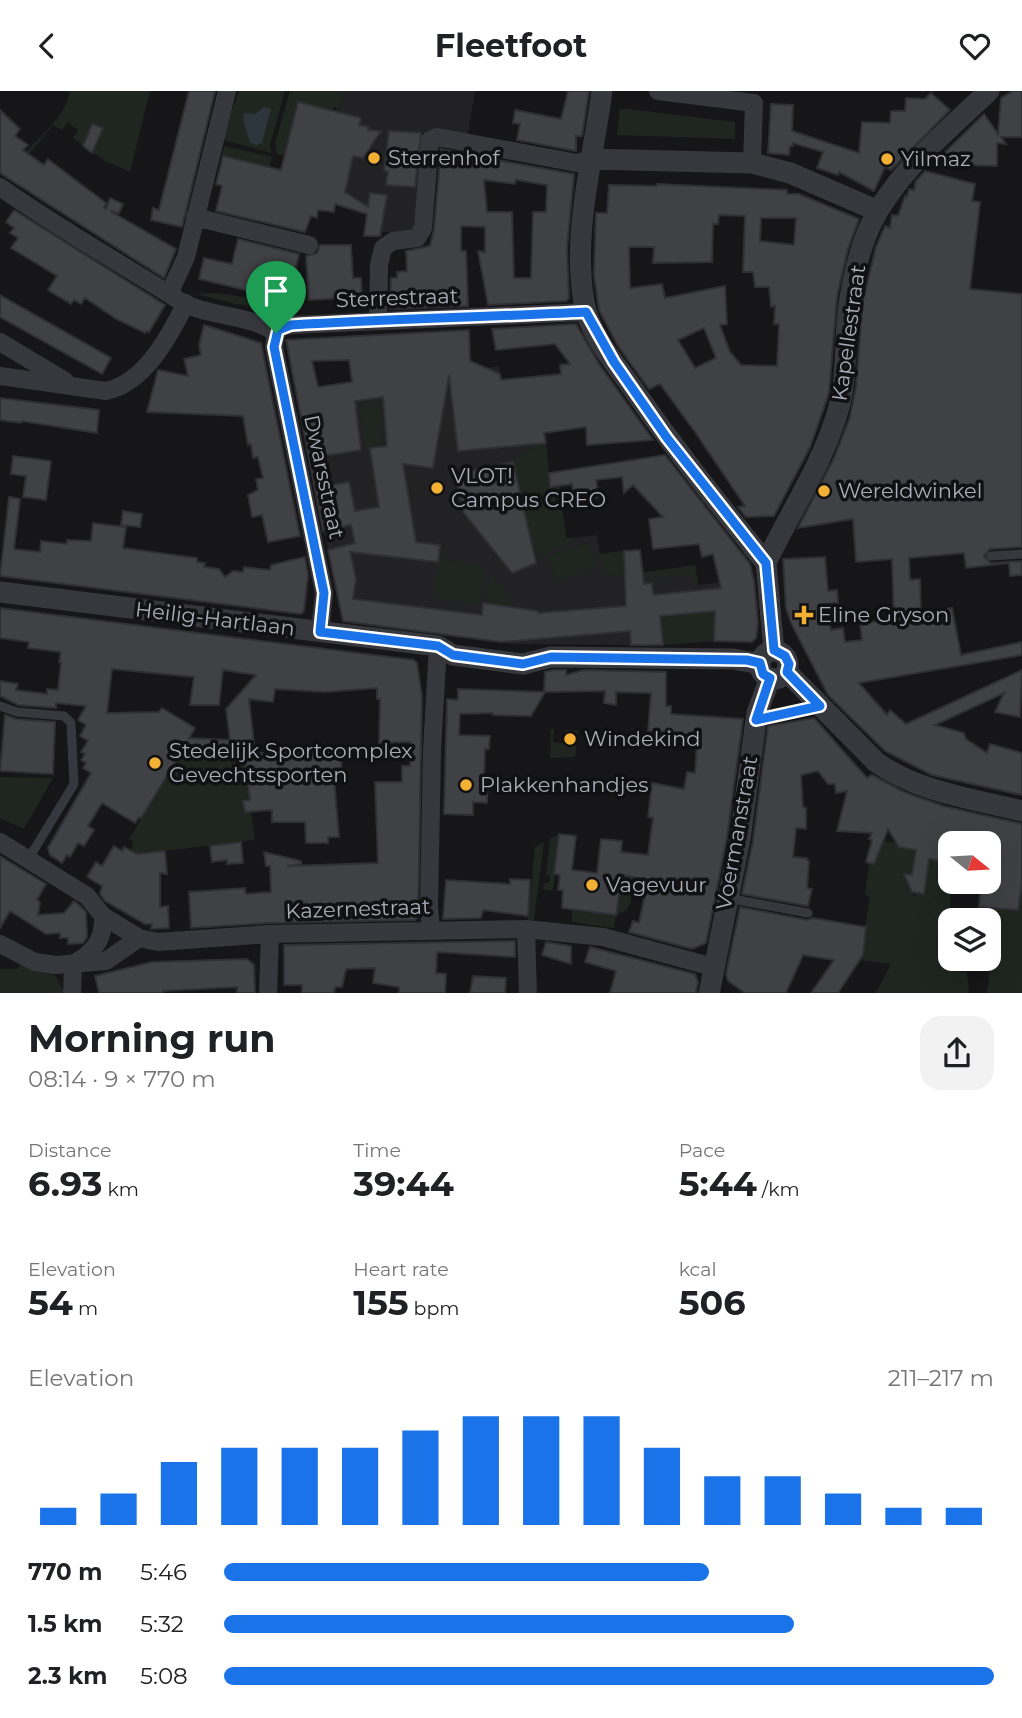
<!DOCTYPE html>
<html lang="en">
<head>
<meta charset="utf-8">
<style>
	body { margin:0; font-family:Montserrat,sans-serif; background:#f2f2f2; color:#202124; height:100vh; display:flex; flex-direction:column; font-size:26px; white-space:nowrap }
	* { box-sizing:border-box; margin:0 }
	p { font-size:23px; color:#757577 }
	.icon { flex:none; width:38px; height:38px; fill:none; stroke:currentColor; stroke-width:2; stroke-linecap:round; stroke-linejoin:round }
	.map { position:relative; height:902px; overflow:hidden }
	.details { display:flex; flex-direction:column; background:#fff; flex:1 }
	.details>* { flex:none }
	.needle { width:46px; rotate:108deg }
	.fabs { position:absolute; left:938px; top:740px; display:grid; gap:14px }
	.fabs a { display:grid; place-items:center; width:63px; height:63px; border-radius:14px; background:#fff; box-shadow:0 7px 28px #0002; font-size:35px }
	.pin { position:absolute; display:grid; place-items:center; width:60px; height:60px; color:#fff; margin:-72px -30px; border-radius:50% 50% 50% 0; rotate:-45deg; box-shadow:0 0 7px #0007 }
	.pin .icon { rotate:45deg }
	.round { display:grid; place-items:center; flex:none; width:74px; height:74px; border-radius:21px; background:#f2f2f2 }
	.summary { display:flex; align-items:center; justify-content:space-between; height:119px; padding:0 28px }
	h1 { font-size:38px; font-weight:700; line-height:52px }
	.stats { display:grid; grid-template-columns:repeat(3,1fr); gap:10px; height:119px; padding:7px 28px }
	.stats div { display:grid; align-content:center }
	.stats b { font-size:35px; font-weight:700 }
	.stats small { font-size:19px; font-weight:400 }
	.stats p { font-size:19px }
	.chart { height:196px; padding:14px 28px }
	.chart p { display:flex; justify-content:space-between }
	.chart svg { width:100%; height:126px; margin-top:7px; stroke:#1a73e8; stroke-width:6 }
	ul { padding:0 28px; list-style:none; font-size:23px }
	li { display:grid; grid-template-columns:112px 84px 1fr; align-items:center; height:52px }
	li i { height:18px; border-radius:9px; background:#1a73e8 }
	header { display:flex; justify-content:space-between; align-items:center; height:91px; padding:0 28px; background:#fff; font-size:32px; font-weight:700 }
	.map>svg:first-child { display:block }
	.built { fill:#222225 }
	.green { fill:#1e261f; fill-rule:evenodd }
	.water { fill:#2c353c }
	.building { fill:#404145; stroke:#303034; stroke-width:2; fill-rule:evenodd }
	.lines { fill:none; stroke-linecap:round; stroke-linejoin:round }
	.service { stroke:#37383d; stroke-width:9 }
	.pedestrian { stroke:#37383d; stroke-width:12 }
	.minor { stroke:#37383d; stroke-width:18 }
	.tertiary { stroke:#37383d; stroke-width:21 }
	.route-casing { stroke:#fff; stroke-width:14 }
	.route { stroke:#1a73e8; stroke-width:9 }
	.poi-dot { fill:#f2b134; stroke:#111113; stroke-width:2.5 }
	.labels { text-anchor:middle; stroke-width:7; stroke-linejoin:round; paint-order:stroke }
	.poi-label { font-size:21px; fill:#a8adb8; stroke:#111113; text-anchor:start }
	.street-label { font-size:21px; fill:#a8adb8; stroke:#111113 }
</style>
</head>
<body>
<header><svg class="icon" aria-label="back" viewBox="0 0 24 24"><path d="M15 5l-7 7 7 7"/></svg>Fleetfoot<svg class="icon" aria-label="heart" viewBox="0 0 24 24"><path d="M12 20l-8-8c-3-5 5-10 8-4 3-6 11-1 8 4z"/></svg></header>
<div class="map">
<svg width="1022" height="903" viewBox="0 0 1022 903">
	<rect width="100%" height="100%" fill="#161618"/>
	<path class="built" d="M 344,0 L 475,0 L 467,47 L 430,40 L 421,42 L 415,139 L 412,141 L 382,141 L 381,145 L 367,145 L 368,116 L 323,86 Z
		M 420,242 L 425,280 L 478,273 L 487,277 L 499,275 L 509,354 L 546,352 L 550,395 L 559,394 L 566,448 L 597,444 L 600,463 L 624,460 L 627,484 L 695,474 L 698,494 L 720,491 L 715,471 L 746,462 L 759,516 L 660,525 L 630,540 L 631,554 L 514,553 L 343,531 L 309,367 L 361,359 L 355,310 L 390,243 Z"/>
	<path class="green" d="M 68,0 L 150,0 L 130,81 L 105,70 L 73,47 L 78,39 L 68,31 L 62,39 L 53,34 L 29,63 L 26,61 C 42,44 64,25 70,2 Z
		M 239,0 L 285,0 L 270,54 L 272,62 L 220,48 C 224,31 234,18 239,0 Z
		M 290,0 L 344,0 L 315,109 L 337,17 L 334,16 L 319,73 L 277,63 L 275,52 ZM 298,11 L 327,19 L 315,66 L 286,58 Z
		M 620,17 L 735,31 L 735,48 L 617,44 Z
		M 224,55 L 272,66 L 269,76 L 222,64 Z
		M 218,202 L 250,207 L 273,218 L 236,213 L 196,203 Z
		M 380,313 L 383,352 L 365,356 L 360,316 Z
		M 546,352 L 550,395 L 559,394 L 566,447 L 576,446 L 572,451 L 546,463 L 533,458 L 512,370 L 534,357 L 534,353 Z
		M 588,451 L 597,475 L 557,490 L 548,465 Z
		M 624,460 L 627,484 L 695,474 L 698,494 L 695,494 L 688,482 L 657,487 L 620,486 L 605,482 L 599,463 Z
		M 439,468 L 485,475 L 480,513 L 434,507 Z
		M 490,482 L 510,507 L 512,512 L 509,516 L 485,513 Z
		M 715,520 L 714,550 L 663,554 L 660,525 Z
		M 551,638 L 554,638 L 553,651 L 563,652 L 565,639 L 578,640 L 575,666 L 550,667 Z
		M 182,660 L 244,662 L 250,709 L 243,710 L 245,721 L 251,721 L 255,749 L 131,764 L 133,750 L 129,748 Z
		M 0,686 L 53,687 L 24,738 L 0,727 Z
		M 921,727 L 913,774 L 915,785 L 906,783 L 905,790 L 911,791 L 914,806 L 917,802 L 924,803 L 931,754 L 950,771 L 951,880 L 967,881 L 969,902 L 876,902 L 891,873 L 860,869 L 870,805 L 865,804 L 870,765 L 877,766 L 883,750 L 898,752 Z
		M 559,743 L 553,800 L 543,799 L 544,792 L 549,792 L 550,785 L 546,784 L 550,748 Z
		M 544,751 L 534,829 L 528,829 L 535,756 Z
		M 623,778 L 633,780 L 631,810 L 627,819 L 616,824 L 614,837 L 572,831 L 572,818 L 620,805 Z
		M 1022,792 L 1022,902 L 986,902 C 991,893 992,832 993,817 L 1018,818 Z
		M 22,873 C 46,879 56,877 64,902 L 0,902 L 0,878 L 17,878 Z"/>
	<path class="water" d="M 264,16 L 271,18 L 262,52 L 257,54 L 250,52 L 243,29 L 244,22 L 255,23 Z"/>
	<path class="building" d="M 189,0 L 215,0 L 182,136 L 151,129 L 153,117 L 159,119 Z
		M 568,0 L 589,0 L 582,45 L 576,45 L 576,60 L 517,49 L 520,33 L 513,32 L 515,19 L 561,28 Z
		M 1013,0 L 1022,0 L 1022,46 L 1001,46 L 1006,53 L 997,52 L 997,75 L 933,73 L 984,23 L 998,43 L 1001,7 Z
		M 931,2 L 950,19 L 891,79 L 885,76 L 874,100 L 839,81 L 838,84 L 817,77 L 823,61 L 793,52 L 793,55 L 790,55 L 789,64 L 768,62 L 771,13 L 793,14 L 792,40 L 859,62 L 862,31 L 890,32 L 891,20 L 905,20 L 906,7 L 925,8 Z
		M 298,11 L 361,27 L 359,34 L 369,36 L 368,39 L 381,40 L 363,67 L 353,65 L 345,101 L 368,116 L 370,102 L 387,104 L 380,145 L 364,145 L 367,123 L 335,113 L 334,121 L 318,119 L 317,127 L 311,125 L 305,141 L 216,120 L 222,95 L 216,93 L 223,65 L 281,79 Z
		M 0,19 L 20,38 L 15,45 L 28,54 L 23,59 L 44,74 L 48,68 L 53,72 L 106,112 L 104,116 L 106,118 L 110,107 L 123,113 L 119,122 L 110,120 L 176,158 L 164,187 L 0,82 Z
		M 92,33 L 103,37 L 92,62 L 83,55 Z
		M 389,40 L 421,42 L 415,96 L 386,94 L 388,81 L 384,80 Z
		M 441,58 L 478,65 L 485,72 L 486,67 L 574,83 L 567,157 L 569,207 L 566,210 L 488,214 L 478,160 L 485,161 L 485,136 L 461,135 L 461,160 L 466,160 L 468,215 L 390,218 L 391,187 L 397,187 L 397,181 L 407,180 L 406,160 L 430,155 L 434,138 ZM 484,89 L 515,93 L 516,89 L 547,94 L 546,121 L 533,121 L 531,187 L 514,187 L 512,121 L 487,121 Z
		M 925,80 L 975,93 L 972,110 L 980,111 L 970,198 L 1022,203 L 1022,456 L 990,458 L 984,465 L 991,472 L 1022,470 L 1022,484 L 1010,485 L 1009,472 L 966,477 L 964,462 L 909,467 L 910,489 L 920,488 L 921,523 L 952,517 L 961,564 L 1022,551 L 1022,564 L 859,592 L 887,624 L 890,619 L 906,633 L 1022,579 L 1020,626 L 995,621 L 1004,602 L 935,634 L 964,642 L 966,648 L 987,662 L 990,653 L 1022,662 L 1022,704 L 932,684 L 885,660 L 828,604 L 791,532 L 786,517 L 783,468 L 825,466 L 828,500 L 837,499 L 838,512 L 824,513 L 831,539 L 843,537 L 845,551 L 862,549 L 860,533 L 894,527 L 892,468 L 856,471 L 853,428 L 798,437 L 834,367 L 850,326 L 856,296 L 863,209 L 876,156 L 885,135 L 890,137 L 892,124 L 898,125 L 905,105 L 907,106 L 909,98 L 914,99 L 916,90 Z
		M 657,93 L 787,99 L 787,103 L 799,103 L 859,128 L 848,158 L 837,205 L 829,302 L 810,356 L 774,425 L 746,426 L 738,416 L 745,415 L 695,341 L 660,293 L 649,298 L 618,255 L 599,219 L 594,184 L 596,122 L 607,122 L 609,94 L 657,95 ZM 719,124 L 745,125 L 743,181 L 753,181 L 755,196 L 769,196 L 771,216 L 775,215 L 774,233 L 779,233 L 777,275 L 741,274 L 730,261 L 720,234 L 727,233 L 725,195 L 665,207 L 662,193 L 630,197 L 629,156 L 654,156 L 653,172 L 712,171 L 713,133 L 718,133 ZM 761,127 L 796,127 L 794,154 L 760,150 ZM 704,237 L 716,267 L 695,277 L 678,249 Z
		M 14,119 L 165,214 L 149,241 L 146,240 L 145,242 L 116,228 L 85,207 L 81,213 L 74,209 L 71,213 L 48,199 L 57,185 L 11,157 L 18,147 L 10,142 L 14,137 L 6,131 Z
		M 238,148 L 299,163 L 288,209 L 199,188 L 204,167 L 232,173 Z
		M 320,154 L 351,154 L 353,187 L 361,187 L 362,206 L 309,209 L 306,165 L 317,162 Z
		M 0,204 L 111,267 L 102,283 L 0,226 Z
		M 576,233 L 599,273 L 653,349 L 587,354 L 586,336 L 544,342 L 546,352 L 458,360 L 449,284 L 433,377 L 403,373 L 416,451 L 440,454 L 438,471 L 350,461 L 356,488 L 353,508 L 482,524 L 483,512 L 538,520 L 538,522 L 626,515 L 624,460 L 640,459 L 644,493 L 652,492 L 653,504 L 721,497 L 713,463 L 702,466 L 699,453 L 653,458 L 649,428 L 663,426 L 633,394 L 624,402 L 622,386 L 596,389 L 599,406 L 575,410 L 572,393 L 550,396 L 549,382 L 665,364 L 750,473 L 754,490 L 758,532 L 756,547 L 752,551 L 714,550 L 715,520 L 660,525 L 663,554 L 631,554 L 630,540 L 501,551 L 343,530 L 328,459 L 355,452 L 351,434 L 323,440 L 286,249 L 469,239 L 470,270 L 500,283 L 501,289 L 561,283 L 560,274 L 570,273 L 555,253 L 496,259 L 492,238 ZM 349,269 L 352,291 L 318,296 L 312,270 ZM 383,306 L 387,355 L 370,357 L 379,416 L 355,420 L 349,391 L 328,395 L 322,365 L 361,359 L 355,310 Z
		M 204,234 L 261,252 L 300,445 L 268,451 L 262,424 L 252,426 L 248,404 L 258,399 L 256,388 L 263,387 L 258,366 L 253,367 L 251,353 L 248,354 L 243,325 L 147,321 L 158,279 L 188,285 L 184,268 L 201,264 L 199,254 Z
		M 0,307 L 99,319 L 97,342 L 22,330 L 21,332 L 0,329 Z
		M 13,365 L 51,370 L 46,409 L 23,406 L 26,385 L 11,383 Z
		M 513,371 L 536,472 L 512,482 L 464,422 L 455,383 Z
		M 9,406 L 20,408 L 14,458 L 40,461 L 41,450 L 67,453 L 67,449 L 91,450 L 93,432 L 126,436 L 123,457 L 197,467 L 197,471 L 205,472 L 204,476 L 219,478 L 225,486 L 233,480 L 243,481 L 244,476 L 270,479 L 271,474 L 305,466 L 308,484 L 304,520 L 301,523 L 0,485 Z
		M 123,420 L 142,423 L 140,436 L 121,434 Z
		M 0,517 L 414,569 L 417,572 L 422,606 L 418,825 L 415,829 L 269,832 L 191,837 L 189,801 L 245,797 L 246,803 L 271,801 L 270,775 L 266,775 L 264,761 L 301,770 L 301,773 L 287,775 L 378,772 L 375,691 L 402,691 L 402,675 L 410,675 L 410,651 L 379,652 L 380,608 L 377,608 L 377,597 L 325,601 L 275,598 L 273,611 L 249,608 L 255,662 L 341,660 L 342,687 L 334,687 L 339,746 L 328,746 L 328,752 L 306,752 L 305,731 L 272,731 L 272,719 L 245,721 L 243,710 L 250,709 L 244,662 L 182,660 L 141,727 L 139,726 L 135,732 L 102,712 L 88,735 L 94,739 L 84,755 L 78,752 L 70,766 L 67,764 L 62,772 L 50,764 L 48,757 L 91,682 L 83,677 L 86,672 L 81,669 L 85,663 L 81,661 L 88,650 L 80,645 L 86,634 L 78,629 L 86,615 L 56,612 L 56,617 L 18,614 L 0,605 L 0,590 L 18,593 L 16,599 L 47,603 L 47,598 L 58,599 L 61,572 L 59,571 L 61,561 L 28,557 L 29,551 L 0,547 ZM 112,578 L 194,586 L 190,614 L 219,614 L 223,579 L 256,584 L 226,618 L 230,649 L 189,647 L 195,637 L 162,617 L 159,621 L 107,622 Z
		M 553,579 L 566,579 L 566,584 L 584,579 L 666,581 L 666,615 L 671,615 L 671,623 L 743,628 L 727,746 L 706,852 L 692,858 L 629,841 L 633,830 L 639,832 L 648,789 L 622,784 L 616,824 L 562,817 L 563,799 L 558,799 L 560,784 L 554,783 L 559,743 L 576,745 L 572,779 L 597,782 L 601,748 L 622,750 L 621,761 L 648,764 L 653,727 L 648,726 L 652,692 L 684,698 L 687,681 L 695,682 L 697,654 L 694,645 L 648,640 L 651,602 L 616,601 L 616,614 L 604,612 L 605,600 L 545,601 L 531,625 L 493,624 L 493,622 L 460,623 L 459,644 L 490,645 L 489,658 L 485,658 L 484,686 L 488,686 L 487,712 L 473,711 L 473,724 L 444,723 L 447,608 L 458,609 L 458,598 L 544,601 L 545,581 Z
		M 5,624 L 16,628 L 55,631 L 53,683 L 0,680 Z
		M 814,627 L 867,687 L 872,684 L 904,701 L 943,715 L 1022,733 L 1022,791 L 1018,819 L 979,816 L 981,791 L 989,791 L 989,752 L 950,752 L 950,771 L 929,768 L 924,803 L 912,801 L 904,783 L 912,784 L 916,759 L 899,756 L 888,738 L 874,773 L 866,771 L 872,749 L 869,748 L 872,742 L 837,740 L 847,700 L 836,702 L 835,693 L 828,693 L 818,680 L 801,684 L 803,716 L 806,717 L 806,738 L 796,737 L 793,766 L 806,767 L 809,770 L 807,797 L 812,798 L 808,815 L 742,803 L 753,750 L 768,635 Z
		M 241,751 L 243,772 L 227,773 L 227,769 L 212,771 L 210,755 Z
		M 114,755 L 122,760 L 124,756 L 137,763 L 165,760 L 167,783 L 160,782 L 160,816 L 168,815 L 169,837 L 151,838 L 152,833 L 145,833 L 105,810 L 100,803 L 102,795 L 87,786 L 96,771 L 102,775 Z
		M 0,765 L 46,793 L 37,809 L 40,811 L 38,824 L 64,822 L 74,810 L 79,814 L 86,821 L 87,846 L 83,852 L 68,853 L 68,847 L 60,847 L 60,842 L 46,843 L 10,820 L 0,837 Z
		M 510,788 L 530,789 L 528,825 L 483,819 L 481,827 L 443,828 L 446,789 L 510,793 Z
		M 740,816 L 807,829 L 813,827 L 866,836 L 863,864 L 838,902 L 811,902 L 834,869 L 803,864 L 786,902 L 745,902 L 728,890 L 726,883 Z
		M 515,850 L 515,866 L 437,861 L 436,882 L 446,883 L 445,902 L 399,902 L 399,896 L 373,892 L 375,877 L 346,878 L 342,896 L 335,896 L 334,902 L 302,902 L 302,894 L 284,894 L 284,854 Z
		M 546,851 L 571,855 L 571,873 L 542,864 Z
		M 590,856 L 695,883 L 698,891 L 696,902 L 610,902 L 616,880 L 585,871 Z
		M 247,868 L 254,874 L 255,902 L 237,902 L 237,896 L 163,900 L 163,902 L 99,902 L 95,885 L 152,871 Z
		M 473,885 L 506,887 L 505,902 L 470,902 Z"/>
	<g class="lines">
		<path class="service" d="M 991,465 L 1022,463
			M 0,615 L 17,621 L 64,625 L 71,632 L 74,693 L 29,767
			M 727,807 L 808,822"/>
		<path class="pedestrian" d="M 756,629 L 820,615"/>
		<path class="minor" d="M 658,0 L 754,12 L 752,72
			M 0,96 C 58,137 120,172 180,210 C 209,227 247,222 276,242
			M 195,126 L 309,154
			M 170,201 L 186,166 L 227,0
			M 378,229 L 379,174 L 383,157 L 393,150 L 417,147 L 423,137 L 430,49 L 437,46 L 577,72 L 590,68
			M 276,242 L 282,236 L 291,234 L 586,221
			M 276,242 L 274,256 L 324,502 L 320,541
			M 0,251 L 65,290
			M 0,285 L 106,300 C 145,292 170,244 186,212
			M 0,751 L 87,805 L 103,825 L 139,847 L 158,851 L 270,843 L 526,838 L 603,846 L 713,876
			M 526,838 L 528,903
			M 431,839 L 429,816 L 432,659 L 438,555
			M 0,853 L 35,871 L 56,874 L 106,870 L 139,847
			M 73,873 C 93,862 104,850 103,825
			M 72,903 L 73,873
			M 268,903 L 270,843"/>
		<path class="tertiary" d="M 602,0 C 593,69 572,141 584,211 C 589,242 613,270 631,295 C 673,356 719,414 766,472
			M 590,68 L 752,72 L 790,82 L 878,120
			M 766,472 C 789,423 821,376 837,323 C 849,286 843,245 850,207 C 854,183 860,157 870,135 C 896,81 947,40 989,0
			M 766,472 L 774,560
			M 0,501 L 438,555 L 453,564 L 523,573 L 551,566 L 733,568 L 760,573
			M760 574a14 14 0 1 1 28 0a14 14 0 1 1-28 0Z
			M 787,581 L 876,671 C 918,701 973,708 1022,720
			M 709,903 L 740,748 L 757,622 L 770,587"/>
	</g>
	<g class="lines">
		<defs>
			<path id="route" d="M 586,221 L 614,271 L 667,347 L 766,472 L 774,559 L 785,565 L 789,573 L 787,581 L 820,615 L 756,629 L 770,587 L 763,583 L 760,572 L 747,569 L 551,566 L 523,573 L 453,564 L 438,555 L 320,541 L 324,502 L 274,256 L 278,239 L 291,234 C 389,228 488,226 586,221 Z"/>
		</defs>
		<use href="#route" class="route-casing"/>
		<use href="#route" class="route"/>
	</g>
	<g class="poi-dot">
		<circle cx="374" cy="67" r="7"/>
		<circle cx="887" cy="68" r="7"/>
		<circle cx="437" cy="397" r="7"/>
		<circle cx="824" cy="400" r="7"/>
		<path d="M800.5 513.5h7v7h7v7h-7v7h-7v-7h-7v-7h7z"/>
		<circle cx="570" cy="648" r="7"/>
		<circle cx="155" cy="672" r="7"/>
		<circle cx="466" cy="694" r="7"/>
		<circle cx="592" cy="794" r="7"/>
	</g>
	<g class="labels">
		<g class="poi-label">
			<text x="388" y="74">Sterrenhof</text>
			<text x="901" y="75">Yilmaz</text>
			<text x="451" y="392">VLOT!<tspan x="451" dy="24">Campus CREO</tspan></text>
			<text x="838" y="407">Wereldwinkel</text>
			<text x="818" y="531">Eline Gryson</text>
			<text x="584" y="655">Windekind</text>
			<text x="169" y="667">Stedelijk Sportcomplex<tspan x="169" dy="24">Gevechtssporten</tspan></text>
			<text x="480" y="701">Plakkenhandjes</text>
			<text x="606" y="801">Vagevuur</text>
		</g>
		<g class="street-label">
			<text transform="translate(397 207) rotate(-2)" y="7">Sterrestraat</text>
			<text transform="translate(849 242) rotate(-82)" y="7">Kapellestraat</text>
			<text transform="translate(324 386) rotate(78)" y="7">Dwarsstraat</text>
			<text transform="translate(215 528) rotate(7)" y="7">Heilig-Hartlaan</text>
			<text transform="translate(737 742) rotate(-80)" y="7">Voermanstraat</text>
			<text transform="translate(358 818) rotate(-2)" y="7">Kazernestraat</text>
		</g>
	</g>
</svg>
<div class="fabs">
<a><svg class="needle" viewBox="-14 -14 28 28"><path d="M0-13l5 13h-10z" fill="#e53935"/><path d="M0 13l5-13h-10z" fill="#757577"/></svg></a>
<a><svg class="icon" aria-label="layers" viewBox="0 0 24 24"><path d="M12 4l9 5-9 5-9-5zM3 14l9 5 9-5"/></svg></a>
</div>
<div class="pin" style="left:276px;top:242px;background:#1e9e55"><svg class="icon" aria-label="arrive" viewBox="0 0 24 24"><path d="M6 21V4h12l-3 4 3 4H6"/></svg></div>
</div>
<section class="details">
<div class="summary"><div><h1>Morning run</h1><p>08:14 · 9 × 770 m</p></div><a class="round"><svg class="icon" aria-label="share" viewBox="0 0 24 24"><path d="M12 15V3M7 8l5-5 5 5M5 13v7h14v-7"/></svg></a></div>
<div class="stats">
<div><p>Distance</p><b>6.93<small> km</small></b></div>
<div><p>Time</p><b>39:44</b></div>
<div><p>Pace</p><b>5:44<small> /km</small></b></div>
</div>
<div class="stats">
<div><p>Elevation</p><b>54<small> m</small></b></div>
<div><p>Heart rate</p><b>155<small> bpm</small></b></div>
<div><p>kcal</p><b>506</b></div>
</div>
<div class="chart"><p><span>Elevation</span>211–217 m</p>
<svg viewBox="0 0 160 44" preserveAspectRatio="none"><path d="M5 44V38M15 44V33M25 44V22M35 44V17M45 44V17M55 44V17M65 44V11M75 44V6M85 44V6M95 44V6M105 44V17M115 44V27M125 44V27M135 44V33M145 44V38M155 44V38"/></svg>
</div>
<ul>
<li><b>770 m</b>5:46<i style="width:63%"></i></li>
<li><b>1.5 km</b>5:32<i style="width:74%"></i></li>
<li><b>2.3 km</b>5:08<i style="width:100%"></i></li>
</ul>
</section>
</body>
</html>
